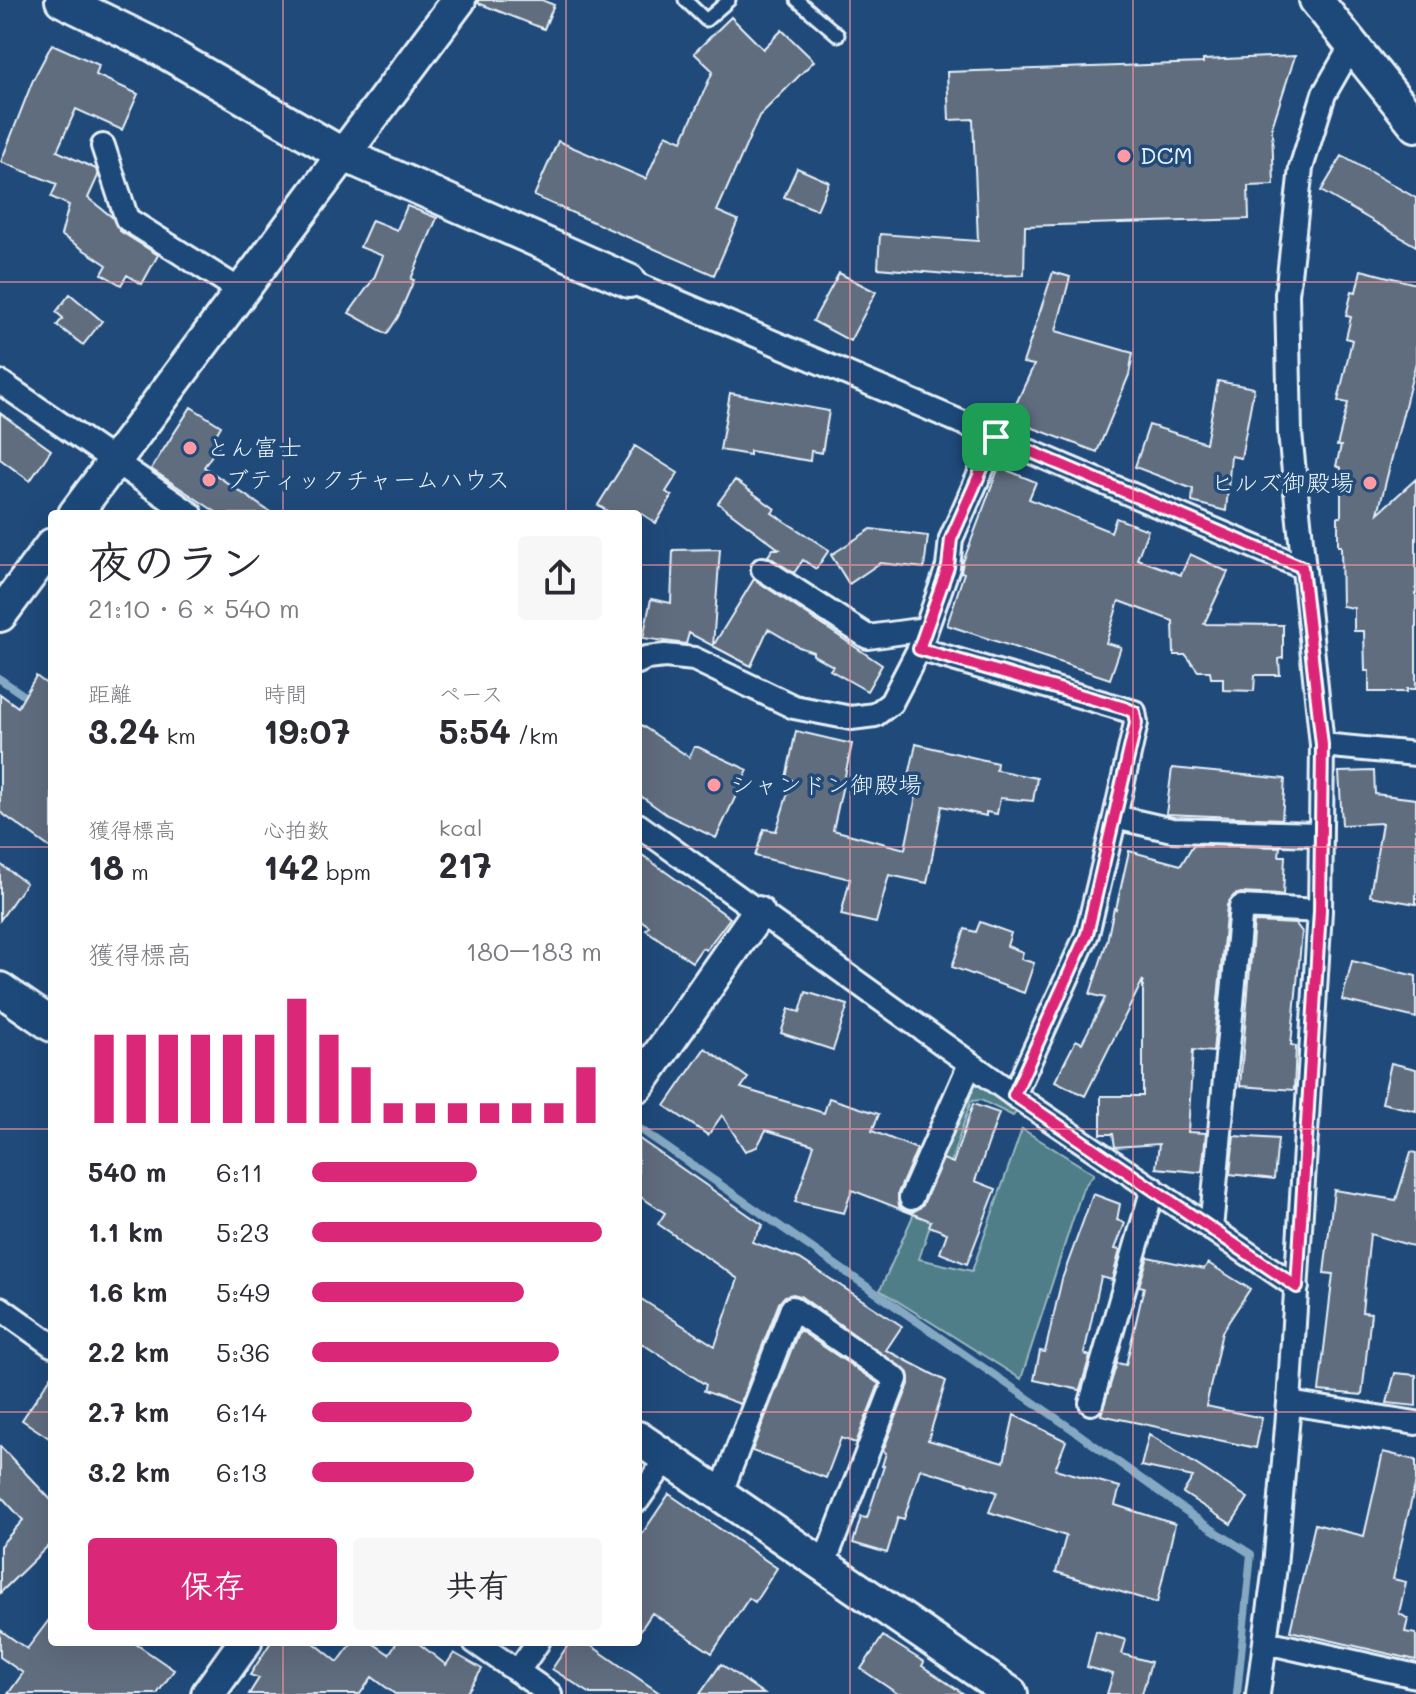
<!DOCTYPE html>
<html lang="ja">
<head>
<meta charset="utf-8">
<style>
	body { margin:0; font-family:Mali,"Klee One",sans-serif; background:#f7f7f7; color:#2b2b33; height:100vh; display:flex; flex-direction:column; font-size:30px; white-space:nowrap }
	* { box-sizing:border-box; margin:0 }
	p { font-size:26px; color:#7c7c81 }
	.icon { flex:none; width:44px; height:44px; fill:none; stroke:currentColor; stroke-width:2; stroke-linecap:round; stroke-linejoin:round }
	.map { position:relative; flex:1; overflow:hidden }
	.panel { position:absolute; left:48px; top:510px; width:594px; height:1136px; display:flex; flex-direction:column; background:#fff; border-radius:8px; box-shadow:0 8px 32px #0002 }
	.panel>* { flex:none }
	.pin { position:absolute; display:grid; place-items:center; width:68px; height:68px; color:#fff; margin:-34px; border-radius:16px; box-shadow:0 4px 12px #0006 }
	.round { display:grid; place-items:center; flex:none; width:84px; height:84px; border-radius:8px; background:#f7f7f7 }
	.headline { display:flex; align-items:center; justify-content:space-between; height:136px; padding:0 40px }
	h1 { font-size:44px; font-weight:800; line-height:60px }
	.metrics { display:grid; grid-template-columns:repeat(3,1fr); gap:12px; height:136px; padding:8px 40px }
	.metrics div { display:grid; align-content:center }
	.metrics b { font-size:34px; font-weight:800 }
	.metrics small { font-size:22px; font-weight:400 }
	.metrics p { font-size:22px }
	.chart { height:224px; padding:16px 40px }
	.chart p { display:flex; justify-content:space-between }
	.chart svg { width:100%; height:144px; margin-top:8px; stroke:#db2777; stroke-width:6 }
	.primary-button { display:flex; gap:16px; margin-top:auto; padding:16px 40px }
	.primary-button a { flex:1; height:92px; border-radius:8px; background:#db2777; color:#fff; font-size:32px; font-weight:800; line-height:92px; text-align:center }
	.primary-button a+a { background:#f7f7f7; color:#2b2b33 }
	ul { padding:0 40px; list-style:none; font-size:26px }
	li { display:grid; grid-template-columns:128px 96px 1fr; align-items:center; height:60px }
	li i { height:20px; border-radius:10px; background:#db2777 }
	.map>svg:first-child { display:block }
	.green { fill:#4f7e89; stroke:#9cb8c0; stroke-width:2 }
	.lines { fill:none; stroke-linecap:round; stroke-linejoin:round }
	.stream { stroke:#85a9c3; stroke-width:8 }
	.building { fill:#606d7f; stroke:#e8f1f8; stroke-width:2 }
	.lane-casing { stroke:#e8f1f8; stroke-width:17 }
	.street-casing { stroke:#e8f1f8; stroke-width:28 }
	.secondary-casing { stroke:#e8f1f8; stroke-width:38 }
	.lane { stroke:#1f4a7a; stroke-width:11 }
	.street { stroke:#1f4a7a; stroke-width:22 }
	.secondary { stroke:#1f4a7a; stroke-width:32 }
	.route-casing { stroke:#fff; stroke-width:16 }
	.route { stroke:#db2777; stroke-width:10 }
	.grid { fill:none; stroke:#ff9aa2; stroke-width:2; stroke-opacity:0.55 }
	.poi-dot { fill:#ff9aa2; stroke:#1f4a7a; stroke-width:3 }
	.labels { text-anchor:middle; stroke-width:7; stroke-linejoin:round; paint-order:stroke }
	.poi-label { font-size:24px; fill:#e8f1f8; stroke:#1f4a7a; text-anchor:start }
</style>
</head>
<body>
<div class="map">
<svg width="1416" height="1694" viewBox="0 0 1416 1694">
	<rect width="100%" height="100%" fill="#1f4a7a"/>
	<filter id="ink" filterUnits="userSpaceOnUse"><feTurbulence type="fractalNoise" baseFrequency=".0125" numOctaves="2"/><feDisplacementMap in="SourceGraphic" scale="16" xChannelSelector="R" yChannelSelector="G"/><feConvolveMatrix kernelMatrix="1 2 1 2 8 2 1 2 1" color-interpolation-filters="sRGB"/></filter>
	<g filter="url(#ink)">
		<path class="green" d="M 974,1078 L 1017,1111 L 1013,1116 L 981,1100 L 971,1101 L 919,1259 L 972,1271 L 1022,1129 L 1094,1174 L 1083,1188 L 1021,1379 L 880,1290 Z"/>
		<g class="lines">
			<path class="stream" d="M 0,679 L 32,701
				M 640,1129 L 1072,1429 L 1204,1524 L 1251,1554 L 1237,1694"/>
		</g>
		<path class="building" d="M 478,0 L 542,0 L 554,5 L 544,29 L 478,3 Z
			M 731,17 L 763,49 L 782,30 L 814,61 L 759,116 L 717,211 L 738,220 L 714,275 L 534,196 L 558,141 L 646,179 L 666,134 L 682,141 L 713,71 L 694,53 Z
			M 52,44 L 99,65 L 96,75 L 138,94 L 122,130 L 76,109 L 57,151 L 96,169 L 98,176 L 88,198 L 112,217 L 120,231 L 158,255 L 142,284 L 127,275 L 121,285 L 102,274 L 107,265 L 61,235 L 69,205 L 51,197 L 57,184 L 1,162 L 33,80 Z
			M 1295,56 L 1272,127 L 1274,185 L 1248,186 L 1249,219 L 1025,226 L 1024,275 L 970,276 L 878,268 L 880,234 L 978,241 L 973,119 L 949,120 L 947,72 L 1203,63 L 1203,60 Z
			M 1342,156 L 1416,198 L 1416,246 L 1321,191 Z
			M 797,168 L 829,182 L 817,210 L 784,197 Z
			M 407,206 L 437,218 L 411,279 L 414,280 L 398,317 L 387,334 L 349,313 L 374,278 L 383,256 L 360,247 L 372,220 L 397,230 Z
			M 1361,270 L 1416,284 L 1416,362 L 1378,513 L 1416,479 L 1416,689 L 1407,689 L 1407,692 L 1369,692 L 1369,671 L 1365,671 L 1364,631 L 1354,631 L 1354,608 L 1342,606 L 1341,546 L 1338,546 L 1338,517 L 1341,517 L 1341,468 L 1336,466 L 1341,446 L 1337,446 L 1348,403 L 1338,401 L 1352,340 L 1346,338 L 1351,317 L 1346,316 L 1352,291 L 1356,292 Z
			M 1053,272 L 1070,277 L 1056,331 L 1133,353 L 1129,375 L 1097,452 L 1009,419 L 1034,365 L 1023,363 Z
			M 839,273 L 876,292 L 850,341 L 813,321 Z
			M 70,294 L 102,321 L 83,345 L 57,325 L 63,318 L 56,312 Z
			M 1218,381 L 1254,388 L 1241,458 L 1231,456 L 1226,511 L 1192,502 L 1193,489 L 1135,467 L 1149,425 L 1206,443 Z
			M 730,393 L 829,411 L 822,453 L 811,451 L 810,461 L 750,451 L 750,455 L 720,450 Z
			M 191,407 L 221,426 L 214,438 L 220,443 L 204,467 L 273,514 L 219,514 L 151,469 Z
			M 0,413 L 51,450 L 30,481 L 0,459 Z
			M 635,446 L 678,473 L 666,492 L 672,496 L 656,523 L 642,514 L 612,514 L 598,505 Z
			M 999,467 L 1036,482 L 1029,499 L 1111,532 L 1116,518 L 1148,530 L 1137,559 L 1181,575 L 1190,554 L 1228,572 L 1204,624 L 1283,625 L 1283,658 L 1279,659 L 1280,675 L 1255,675 L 1254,691 L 1223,690 L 1223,678 L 1211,678 L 1210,671 L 1198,671 L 1186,655 L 1174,655 L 1173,621 L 1119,601 L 1106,643 L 1121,647 L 1110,679 L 947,625 L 964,573 L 961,572 L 963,562 Z
			M 735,480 L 775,509 L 772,513 L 829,550 L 816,569 L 803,560 L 794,573 L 768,556 L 773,549 L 779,549 L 718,503 Z
			M 871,529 L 928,536 L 924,568 L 880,563 L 849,584 L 831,555 Z
			M 720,549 L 713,646 L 689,633 L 686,644 L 643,638 L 651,599 L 671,603 L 673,550 Z
			M 754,579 L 882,665 L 867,691 L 830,670 L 833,666 L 813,655 L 813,652 L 799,647 L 768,629 L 751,666 L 713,646 Z
			M 36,676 L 52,688 L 52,849 L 0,812 L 0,694 L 18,707 Z
			M 638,723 L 689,757 L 694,747 L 698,747 L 748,770 L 716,838 L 667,815 L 638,794 Z
			M 796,731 L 852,744 L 833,830 L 905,849 L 918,787 L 907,785 L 916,744 L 997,763 L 996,770 L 1037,778 L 1033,801 L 1000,798 L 997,814 L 986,812 L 986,816 L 942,806 L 927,883 L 889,875 L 876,923 L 841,915 L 850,879 L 755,856 L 764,829 L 776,831 L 792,780 L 786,778 Z
			M 1172,768 L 1285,779 L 1282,819 L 1166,814 Z
			M 1374,771 L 1375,794 L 1416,799 L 1416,904 L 1370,896 L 1382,823 L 1342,825 L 1339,772 Z
			M 1193,845 L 1280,847 L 1279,856 L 1285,856 L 1283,895 L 1241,893 L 1234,895 L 1227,905 L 1213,1052 L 1193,1050 L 1188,1132 L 1206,1133 L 1202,1171 L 1197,1172 L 1156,1168 L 1159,1144 L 1115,1147 L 1113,1134 L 1101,1134 L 1101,1096 L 1143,1096 L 1143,980 L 1085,1096 L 1055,1081 L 1076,1040 L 1082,1043 L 1105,998 L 1090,994 L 1107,941 L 1114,908 L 1116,909 L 1129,851 L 1181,865 Z
			M 638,852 L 730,918 L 706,950 L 702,948 L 692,962 L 646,930 L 649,926 L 638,918 Z
			M 0,864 L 26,883 L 0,920 Z
			M 980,922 L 1011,933 L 1007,946 L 1023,952 L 1021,959 L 1034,963 L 1024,993 L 952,967 L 965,929 L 976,932 Z
			M 1254,922 L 1296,924 L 1302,932 L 1291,1045 L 1296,1046 L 1294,1090 L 1240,1086 Z
			M 1352,961 L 1416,976 L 1416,1018 L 1342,1000 Z
			M 806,992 L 848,1005 L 833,1050 L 781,1033 L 789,1009 L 800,1012 Z
			M 705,1048 L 748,1078 L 741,1088 L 824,1113 L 829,1098 L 879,1114 L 872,1131 L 917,1149 L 898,1193 L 899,1206 L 906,1211 L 913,1212 L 923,1204 L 943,1159 L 953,1163 L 973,1104 L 999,1113 L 975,1181 L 996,1189 L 967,1264 L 940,1253 L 947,1233 L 929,1226 L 931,1221 L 852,1190 L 844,1213 L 795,1202 L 814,1145 L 766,1130 L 757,1147 L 745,1151 L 722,1115 L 708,1135 L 665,1106 Z
			M 1391,1063 L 1416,1069 L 1416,1111 L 1382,1103 Z
			M 1234,1136 L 1278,1139 L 1274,1179 L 1230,1174 Z
			M 638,1138 L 763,1225 L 752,1242 L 800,1259 L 902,1326 L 886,1350 L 946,1381 L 928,1440 L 1004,1462 L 1014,1415 L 1066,1441 L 1055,1469 L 1120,1487 L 1115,1505 L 1175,1524 L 1157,1603 L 1056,1572 L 1066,1536 L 989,1512 L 997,1492 L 920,1469 L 904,1519 L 898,1517 L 887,1553 L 853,1543 L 861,1517 L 867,1518 L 884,1466 L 882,1466 L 886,1453 L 883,1451 L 909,1384 L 908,1373 L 800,1296 L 793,1294 L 785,1296 L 779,1303 L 740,1404 L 704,1391 L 706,1385 L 638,1341 L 638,1297 L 715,1346 L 738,1279 L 658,1224 L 665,1213 L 638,1195 Z
			M 1411,1152 L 1416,1153 L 1416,1247 L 1370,1234 L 1362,1312 L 1371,1313 L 1362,1395 L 1319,1391 L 1333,1274 L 1324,1273 L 1334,1190 L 1396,1200 Z
			M 1093,1194 L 1120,1204 L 1117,1220 L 1125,1223 L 1115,1249 L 1120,1250 L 1112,1280 L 1101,1277 L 1084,1354 L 1090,1356 L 1080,1390 L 1034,1380 L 1040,1351 L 1045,1352 L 1062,1279 Z
			M 1148,1257 L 1204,1269 L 1208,1263 L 1250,1289 L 1222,1332 L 1206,1406 L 1262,1418 L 1256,1448 L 1101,1415 L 1117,1363 L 1126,1365 L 1144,1287 L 1139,1286 Z
			M 799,1330 L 879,1384 L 856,1443 L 841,1438 L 826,1478 L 752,1451 Z
			M 1395,1373 L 1416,1375 L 1416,1406 L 1387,1403 Z
			M 52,1375 L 52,1440 L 22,1420 Z
			M 1149,1434 L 1248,1498 L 1231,1524 L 1183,1493 L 1193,1477 L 1141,1466 Z
			M 0,1446 L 52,1501 L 52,1542 L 0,1593 L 0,1546 L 23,1520 L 0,1495 Z
			M 1383,1452 L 1416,1460 L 1416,1481 L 1393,1579 L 1406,1582 L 1399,1613 L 1408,1619 L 1405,1632 L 1416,1634 L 1416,1660 L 1290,1631 L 1315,1524 L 1364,1536 Z
			M 669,1494 L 777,1568 L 755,1602 L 749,1598 L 712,1653 L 652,1613 L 638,1634 L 638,1540 Z
			M 52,1616 L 52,1642 L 133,1642 L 174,1670 L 157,1694 L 8,1694 L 23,1673 L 0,1657 L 0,1630 L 27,1649 Z
			M 1096,1631 L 1126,1640 L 1122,1654 L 1151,1662 L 1142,1694 L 1107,1694 L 1113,1674 L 1087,1667 Z
			M 883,1636 L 924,1662 L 922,1666 L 964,1694 L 898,1694 L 861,1669 Z
			M 271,1642 L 313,1642 L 338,1662 L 353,1642 L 371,1642 L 389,1654 L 397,1642 L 417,1642 L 446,1665 L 454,1653 L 482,1669 L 466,1694 L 395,1694 L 372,1677 L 360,1694 L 249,1694 L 259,1678 L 250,1675 Z
			M 570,1642 L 586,1642 L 661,1694 L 591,1694 L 552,1669 Z
			M 721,1664 L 764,1694 L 700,1694 Z"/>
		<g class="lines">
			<defs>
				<path id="lane" d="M 685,0 L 706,20 L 729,0
					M 797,0 L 838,35"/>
				<path id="street" d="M 103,146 L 127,219 L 241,291
					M 629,281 L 1302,567
					M 0,382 L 191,514
					M 763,569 L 868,637 L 926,629
					M 919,649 L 1134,712 L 1136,723 L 1115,817
					M 638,662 L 646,658 L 665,656 L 694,659 L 794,707 L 851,718 L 875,715 L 891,703 L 919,649 L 948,567 L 951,539 L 996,437
					M 1322,745 L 1416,754
					M 638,825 L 1014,1095 L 1297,1287
					M 1014,1095 L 1087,934 L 1115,817 L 1172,830 L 1319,834
					M 911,1198 L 970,1064
					M 1211,1229 L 1241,907 L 1320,911
					M 0,1308 L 52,1345
					M 1091,1403 L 1153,1188
					M 1289,1403 L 1416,1423
					M 720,1495 L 792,1308 L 896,1379 L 823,1566
					M 638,1500 L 667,1458
					M 475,1642 L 550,1694
					M 1266,1642 L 1416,1676
					M 518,1671 L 538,1642
					M 1258,1694 L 1275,1567 L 1289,1403 L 1320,911 L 1322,745 L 1290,433 L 1287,294 L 1301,168 L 1324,94 L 1352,45"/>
				<path id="secondary" d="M 62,0 L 150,43 L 342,154 L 629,281
					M 1316,0 L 1416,125
					M 75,514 L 459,0
					M 0,615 L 52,545
					M 0,989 L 52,1025
					M 638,1085 L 758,913
					M 638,1438 L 1011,1694
					M 208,1694 L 245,1642"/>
			</defs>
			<use href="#lane" class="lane-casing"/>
			<use href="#street" class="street-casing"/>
			<use href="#secondary" class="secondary-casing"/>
			<use href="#lane" class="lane"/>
			<use href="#street" class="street"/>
			<use href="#secondary" class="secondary"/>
		</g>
	</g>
	<g class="lines" filter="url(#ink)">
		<defs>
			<path id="route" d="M 996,437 L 1302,567 L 1322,745 L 1320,911 L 1297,1287 L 1014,1095 L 1087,934 L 1136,723 L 1134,712 L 1125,708 L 919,649 L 948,567 L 951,539 Z"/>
		</defs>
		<use href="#route" class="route-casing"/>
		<use href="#route" class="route"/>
	</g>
	<path class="grid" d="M 283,0 L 283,514M 566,0 L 566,514M 850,0 L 850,1694M 1133,0 L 1133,1694M 0,282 L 1416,282M 0,565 L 52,565M 638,565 L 1416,565M 0,847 L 52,847M 638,847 L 1416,847M 0,1129 L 52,1129M 638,1129 L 1416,1129M 0,1412 L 52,1412M 638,1412 L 1416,1412M 283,1642 L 283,1694M 566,1642 L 566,1694"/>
	<g class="poi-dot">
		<circle cx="1124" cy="156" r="8"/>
		<circle cx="190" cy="448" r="8"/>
		<circle cx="209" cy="480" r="8"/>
		<circle cx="1370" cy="483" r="8"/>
		<circle cx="714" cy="785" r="8"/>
	</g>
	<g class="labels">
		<g class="poi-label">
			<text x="1140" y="164">DCM</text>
			<text x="206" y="456">とん富士</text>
			<text x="225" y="488">ブティックチャームハウス</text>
			<text x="1354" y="491" text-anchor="end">ヒルズ御殿場</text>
			<text x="730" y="793">シャンドン御殿場</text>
		</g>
	</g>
</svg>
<div class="pin" style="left:996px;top:437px;background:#1e9e55"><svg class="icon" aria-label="arrive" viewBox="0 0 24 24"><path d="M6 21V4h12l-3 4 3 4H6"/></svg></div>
<section class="panel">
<div class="headline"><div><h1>夜のラン</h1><p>21:10 · 6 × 540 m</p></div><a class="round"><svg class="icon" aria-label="share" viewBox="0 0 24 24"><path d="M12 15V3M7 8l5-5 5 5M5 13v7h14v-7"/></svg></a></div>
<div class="metrics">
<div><p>距離</p><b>3.24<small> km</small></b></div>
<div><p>時間</p><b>19:07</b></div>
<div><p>ペース</p><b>5:54<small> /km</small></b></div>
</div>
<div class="metrics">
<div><p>獲得標高</p><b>18<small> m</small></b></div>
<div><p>心拍数</p><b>142<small> bpm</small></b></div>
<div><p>kcal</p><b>217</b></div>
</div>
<div class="chart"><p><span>獲得標高</span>180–183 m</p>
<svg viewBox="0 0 160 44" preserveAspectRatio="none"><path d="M5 44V17M15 44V17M25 44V17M35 44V17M45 44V17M55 44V17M65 44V6M75 44V17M85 44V27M95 44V38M105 44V38M115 44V38M125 44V38M135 44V38M145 44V38M155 44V27"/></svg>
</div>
<ul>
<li><b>540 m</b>6:11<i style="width:57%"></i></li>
<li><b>1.1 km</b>5:23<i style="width:100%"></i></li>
<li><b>1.6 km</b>5:49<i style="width:73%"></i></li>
<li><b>2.2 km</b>5:36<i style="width:85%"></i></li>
<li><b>2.7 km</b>6:14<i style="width:55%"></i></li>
<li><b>3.2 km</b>6:13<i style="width:56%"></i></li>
</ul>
<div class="primary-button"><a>保存</a><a>共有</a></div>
</section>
</div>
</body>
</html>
